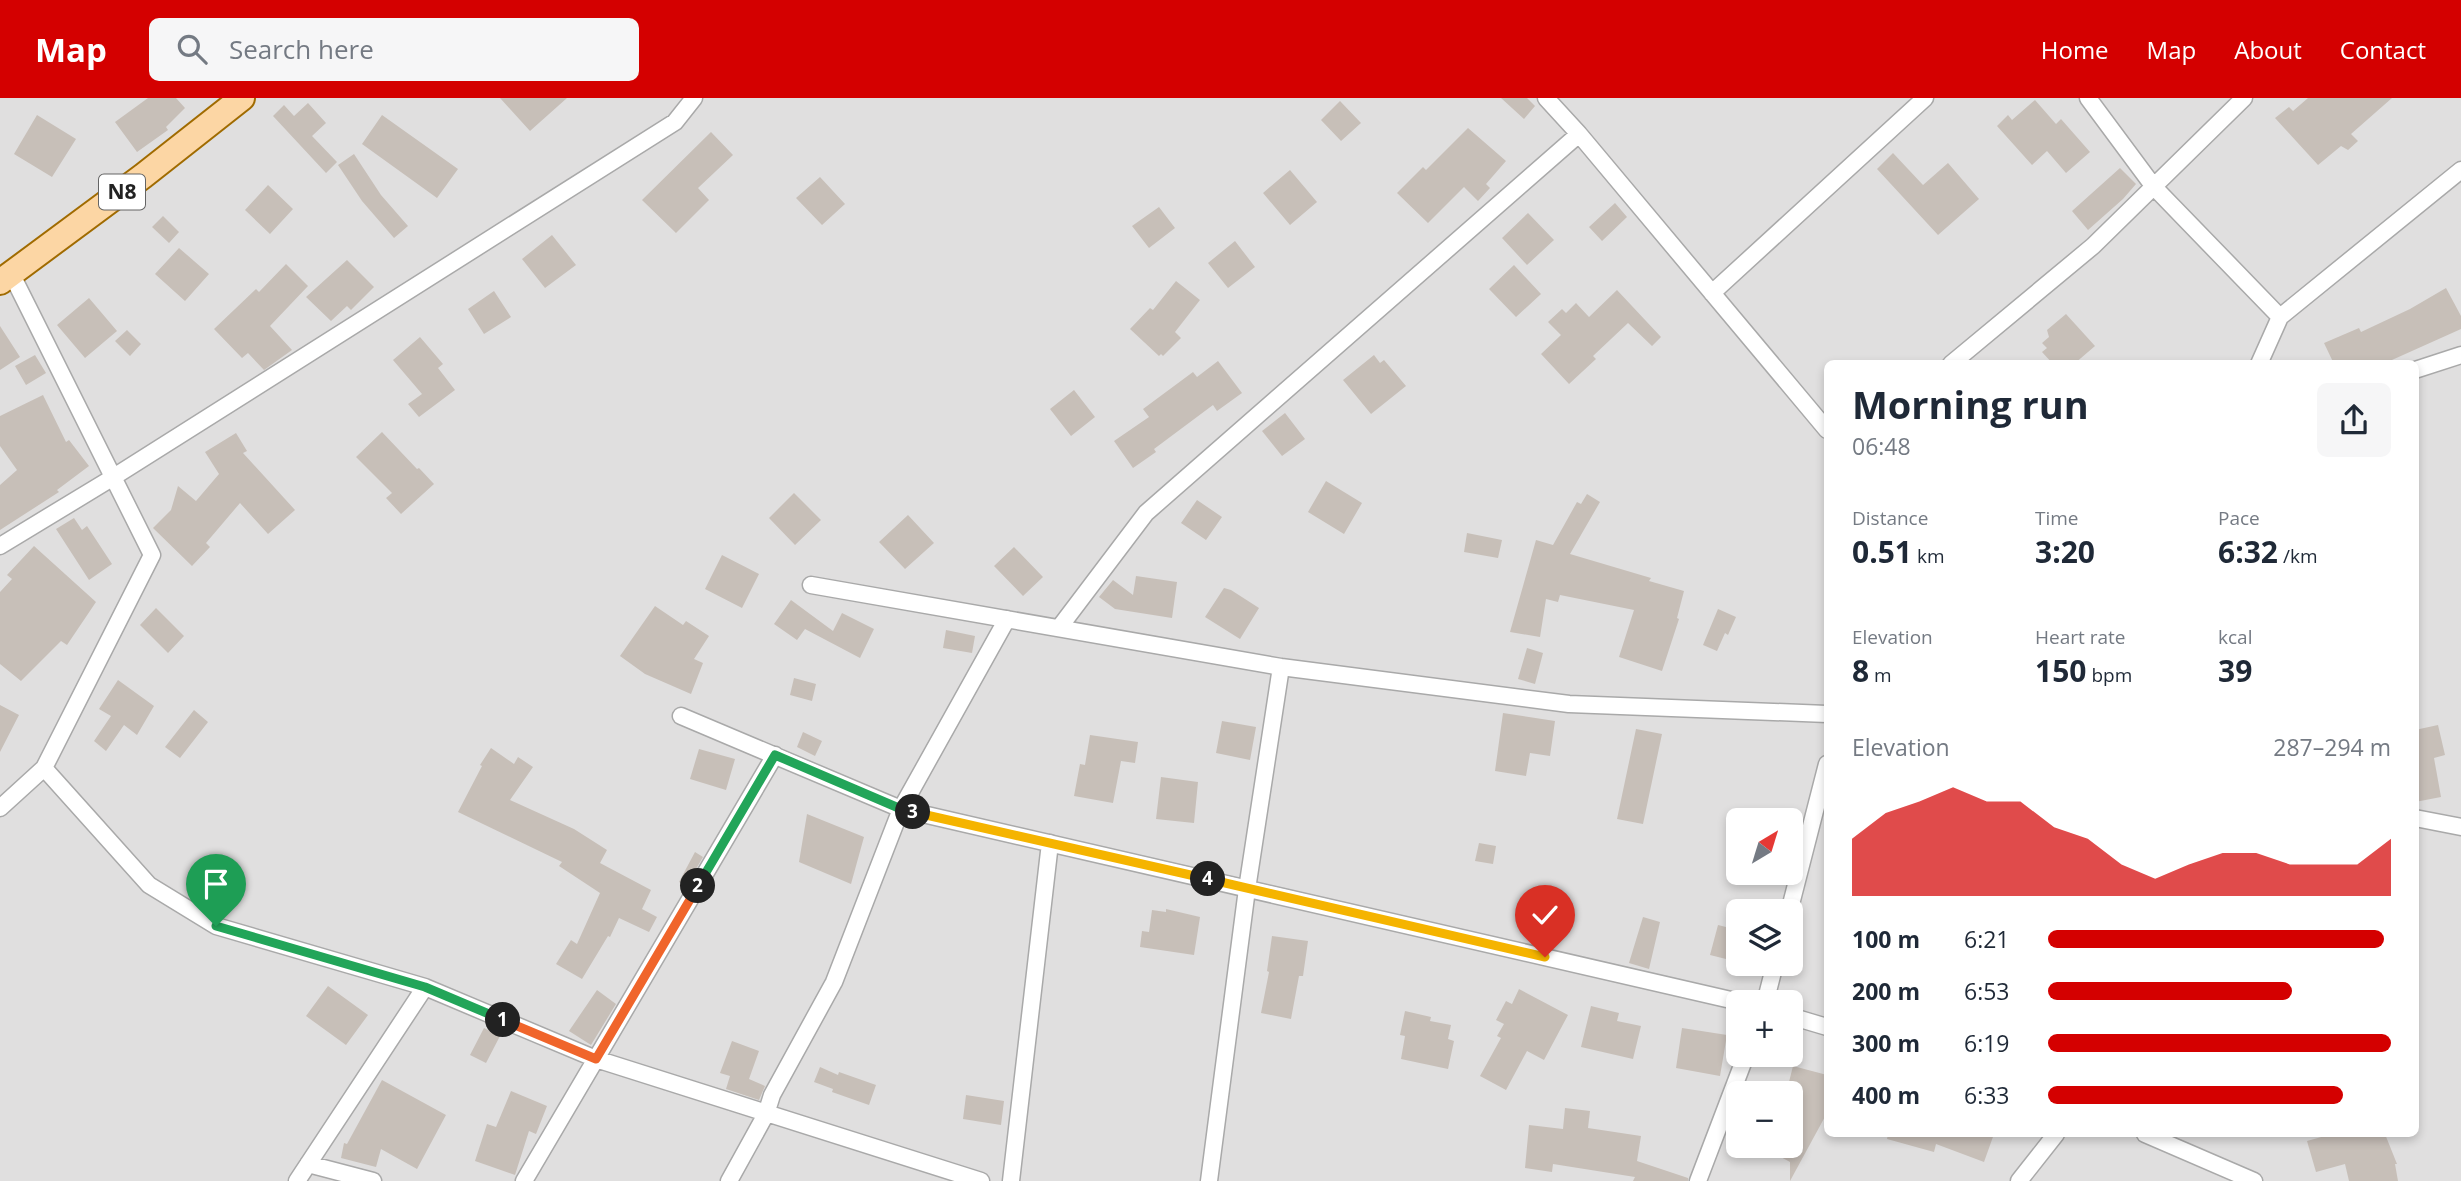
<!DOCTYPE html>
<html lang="en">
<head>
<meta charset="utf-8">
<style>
	body { margin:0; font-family:"Open Sans",sans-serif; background:#f6f6f7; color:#1f2937; height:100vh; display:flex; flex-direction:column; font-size:26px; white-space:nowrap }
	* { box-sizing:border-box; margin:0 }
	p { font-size:23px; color:#747a83 }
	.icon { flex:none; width:38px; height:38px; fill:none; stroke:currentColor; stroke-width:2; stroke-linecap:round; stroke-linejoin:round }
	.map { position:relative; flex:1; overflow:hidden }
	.details { position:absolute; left:1824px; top:262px; width:595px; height:777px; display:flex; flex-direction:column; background:#fff; border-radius:10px; box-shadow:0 4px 10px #0003 }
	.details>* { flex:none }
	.needle { width:46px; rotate:38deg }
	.fabs { position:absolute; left:1726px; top:710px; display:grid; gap:14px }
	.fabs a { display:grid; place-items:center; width:77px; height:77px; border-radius:10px; background:#fff; box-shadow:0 4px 10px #0003; font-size:35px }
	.pin { position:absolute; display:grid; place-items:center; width:60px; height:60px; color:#fff; margin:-72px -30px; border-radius:50% 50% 50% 0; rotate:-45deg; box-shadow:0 0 7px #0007 }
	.pin .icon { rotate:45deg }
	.km { position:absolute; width:35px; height:35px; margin:-18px; border-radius:50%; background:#222; color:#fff; font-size:19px; line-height:35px; text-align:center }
	.round { display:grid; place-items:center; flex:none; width:74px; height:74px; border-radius:10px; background:#f6f6f7 }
	.headline { display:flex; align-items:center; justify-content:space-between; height:119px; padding:0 28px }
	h1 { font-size:38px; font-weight:700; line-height:52px }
	.metrics { display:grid; grid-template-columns:repeat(3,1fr); gap:10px; height:119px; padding:7px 28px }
	.metrics div { display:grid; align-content:center }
	.metrics b { font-size:30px; font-weight:700 }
	.metrics small { font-size:19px; font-weight:400 }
	.metrics p { font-size:19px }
	.chart { height:196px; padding:14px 28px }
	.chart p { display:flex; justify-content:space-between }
	.chart svg { width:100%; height:126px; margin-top:7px; fill:#d40000; opacity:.7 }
	ul { padding:0 28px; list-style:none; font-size:23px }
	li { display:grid; grid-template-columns:112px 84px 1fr; align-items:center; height:52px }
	li i { height:18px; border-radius:9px; background:#d40000 }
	header { display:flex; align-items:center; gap:42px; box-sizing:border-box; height:98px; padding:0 35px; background:#d40000; color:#fff }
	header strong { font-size:33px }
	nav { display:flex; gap:38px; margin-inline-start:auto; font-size:24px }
	.search { width:490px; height:63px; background:#f6f6f7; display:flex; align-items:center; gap:18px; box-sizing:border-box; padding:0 24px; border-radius:10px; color:#747a83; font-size:26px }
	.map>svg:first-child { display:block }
	.residential { fill:#e0dfdf; fill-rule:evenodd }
	.building { fill:#c7bfb8 }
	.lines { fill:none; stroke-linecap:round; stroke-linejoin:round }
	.street-casing { stroke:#a9a9a9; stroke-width:19 }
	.primary-casing { stroke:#a06b00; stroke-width:28 }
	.street { stroke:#fff; stroke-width:16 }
	.primary { stroke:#fcd6a4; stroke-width:24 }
	.split-1-casing { stroke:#fff; stroke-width:14 }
	.split-2-casing { stroke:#fff; stroke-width:14 }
	.split-3-casing { stroke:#fff; stroke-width:14 }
	.split-4-casing { stroke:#fff; stroke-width:14 }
	.split-5-casing { stroke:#fff; stroke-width:14 }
	.split-1 { stroke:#22a559; stroke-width:9 }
	.split-2 { stroke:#f0652b; stroke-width:9 }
	.split-3 { stroke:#22a559; stroke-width:9 }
	.split-4 { stroke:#f5b400; stroke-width:9 }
	.split-5 { stroke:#f5b400; stroke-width:9 }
	.labels { text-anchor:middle; stroke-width:6; stroke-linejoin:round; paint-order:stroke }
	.shield { fill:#fff; stroke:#646464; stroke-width:2 }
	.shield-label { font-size:21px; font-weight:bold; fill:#222 }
</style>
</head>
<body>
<header>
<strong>Map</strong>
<div class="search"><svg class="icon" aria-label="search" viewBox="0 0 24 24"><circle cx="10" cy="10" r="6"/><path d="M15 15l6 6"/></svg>Search here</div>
<nav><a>Home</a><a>Map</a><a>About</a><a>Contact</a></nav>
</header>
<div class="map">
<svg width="2461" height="1083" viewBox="0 0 2461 1083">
	<rect width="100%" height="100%" fill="#f2efe9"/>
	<path class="residential" d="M 0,0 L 2461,0 L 2461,1083 L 0,1083 ZM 1827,266 L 2415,266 L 2415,1036 L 1827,1036 ZM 1738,723 L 1790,723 L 1790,775 L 1738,775 ZM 1738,814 L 1790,814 L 1790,866 L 1738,866 ZM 1738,905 L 1790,905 L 1790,957 L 1738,957 ZM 1738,996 L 1790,996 L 1790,1048 L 1738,1048 Z"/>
	<path class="building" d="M 148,0 L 176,0 L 185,10 L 166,29 L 168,32 L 137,54 L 115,24 Z
		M 500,0 L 567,0 L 530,33 Z
		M 1501,0 L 1527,0 L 1535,8 L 1524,21 Z
		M 2308,0 L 2392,0 L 2351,36 L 2358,43 L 2348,52 L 2341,48 L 2318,67 L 2275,20 L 2289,9 L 2293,13 Z
		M 2035,2 L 2056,26 L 2061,21 L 2090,54 L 2066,75 L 2047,53 L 2032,67 L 1997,28 L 2008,17 L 2012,22 Z
		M 1340,3 L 1361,25 L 1341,43 L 1321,22 Z
		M 308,5 L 326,25 L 312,38 L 337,64 L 326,75 L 273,18 L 284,7 L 294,18 Z
		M 37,17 L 76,41 L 52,79 L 14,56 Z
		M 382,17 L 458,71 L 437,100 L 362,46 Z
		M 1468,30 L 1506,63 L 1486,86 L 1490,90 L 1478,103 L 1464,89 L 1428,125 L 1397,95 L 1423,69 L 1426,72 Z
		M 711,34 L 733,57 L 698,90 L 709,102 L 676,135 L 642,102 Z
		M 1893,55 L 1923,87 L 1948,65 L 1979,101 L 1938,137 L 1877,71 Z
		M 354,56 L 381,97 L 408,128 L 394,140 L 362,103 L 338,67 Z
		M 2120,70 L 2136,86 L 2123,101 L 2088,132 L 2072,113 Z
		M 1290,72 L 1317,104 L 1290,127 L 1263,95 Z
		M 820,79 L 845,106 L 822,127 L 796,100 Z
		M 268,87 L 293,111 L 270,136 L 245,112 Z
		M 1615,105 L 1627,119 L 1602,143 L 1589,129 Z
		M 1159,109 L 1175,130 L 1149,150 L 1132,128 Z
		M 1528,115 L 1554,142 L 1527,167 L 1502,140 Z
		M 163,118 L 179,134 L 169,145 L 152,129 Z
		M 552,137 L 576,167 L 545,190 L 522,161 Z
		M 1235,143 L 1255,169 L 1228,190 L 1208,165 Z
		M 179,150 L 209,176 L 185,203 L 155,176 Z
		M 347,162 L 374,189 L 351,212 L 347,208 L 331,223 L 306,199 Z
		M 286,166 L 308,188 L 270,228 L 292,252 L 264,272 L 248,255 L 242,260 L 214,231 L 256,191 L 259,194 Z
		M 1514,167 L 1541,196 L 1516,219 L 1489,191 Z
		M 1176,183 L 1200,202 L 1175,234 L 1181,240 L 1163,258 L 1161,256 L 1159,258 L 1130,231 L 1150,210 L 1153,212 Z
		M 2446,190 L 2461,218 L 2461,231 L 2383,266 L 2334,266 L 2324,245 L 2359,230 L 2361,234 L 2410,211 Z
		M 1617,192 L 1661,239 L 1652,248 L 1628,225 L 1593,258 L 1596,261 L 1569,286 L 1541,256 L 1561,237 L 1548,224 L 1562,211 L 1566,215 L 1576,205 L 1589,219 Z
		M 494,193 L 511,219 L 484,236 L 468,211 Z
		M 89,200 L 117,233 L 85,260 L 57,227 Z
		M 2066,216 L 2095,248 L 2074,266 L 2053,266 L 2042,254 L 2047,250 L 2042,245 L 2049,239 L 2047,232 Z
		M 0,228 L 20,259 L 0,272 Z
		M 127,232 L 141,246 L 130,258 L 115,243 Z
		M 420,239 L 443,266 L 438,270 L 455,292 L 419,319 L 408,306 L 422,296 L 393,262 Z
		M 35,257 L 46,275 L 26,287 L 15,268 Z
		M 1374,257 L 1380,265 L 1384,262 L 1406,288 L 1371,316 L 1343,282 Z
		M 1218,263 L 1242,295 L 1217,313 L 1213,307 L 1154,351 L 1156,354 L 1133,370 L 1114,343 L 1149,319 L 1143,311 L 1193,274 L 1197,279 Z
		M 1074,292 L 1095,319 L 1071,338 L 1050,311 Z
		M 43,297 L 66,344 L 69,342 L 89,368 L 57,392 L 59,394 L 0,432 L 0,387 L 17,372 L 0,348 L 0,318 Z
		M 1285,315 L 1305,341 L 1282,358 L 1262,333 Z
		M 382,334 L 417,371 L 419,370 L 434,386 L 401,416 L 386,400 L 392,395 L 356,359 Z
		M 236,335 L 247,353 L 243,355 L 295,412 L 268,436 L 240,405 L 206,445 L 210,449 L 192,468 L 153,430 L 171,412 L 178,388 L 196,403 L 219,376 L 205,354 Z
		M 1326,383 L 1362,405 L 1344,436 L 1308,414 Z
		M 794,395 L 821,422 L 795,447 L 769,420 Z
		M 1587,396 L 1600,404 L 1570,456 L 1651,480 L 1649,483 L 1684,493 L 1677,520 L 1679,521 L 1662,573 L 1619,559 L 1634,512 L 1560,497 L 1558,504 L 1546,501 L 1540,539 L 1510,534 L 1536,442 L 1553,447 L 1577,404 L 1581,406 Z
		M 1197,402 L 1222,419 L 1206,442 L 1181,425 Z
		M 908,417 L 934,445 L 905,471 L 879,444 Z
		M 74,420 L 82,432 L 87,428 L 112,466 L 89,482 L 56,431 Z
		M 1467,435 L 1502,442 L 1498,460 L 1464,454 Z
		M 34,448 L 96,504 L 67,547 L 61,543 L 21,583 L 0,566 L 0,494 L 12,481 L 7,477 Z
		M 1014,449 L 1043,479 L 1023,498 L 994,468 Z
		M 722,457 L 759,476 L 742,510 L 705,491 Z
		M 1136,478 L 1177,484 L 1172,520 L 1115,511 L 1099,499 L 1113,482 L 1133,497 Z
		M 1224,490 L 1231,492 L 1259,510 L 1240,541 L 1205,519 Z
		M 791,502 L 833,533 L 842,515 L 874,531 L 860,560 L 805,531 L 797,542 L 774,526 Z
		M 655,508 L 683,527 L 686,523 L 709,538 L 694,561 L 703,565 L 691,596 L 645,576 L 620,558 Z
		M 156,510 L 184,538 L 168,555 L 140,527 Z
		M 1718,511 L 1736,519 L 1728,537 L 1725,535 L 1717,553 L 1703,547 Z
		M 946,532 L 975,538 L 972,555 L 943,550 Z
		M 1527,550 L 1543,555 L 1535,586 L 1518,581 Z
		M 794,580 L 816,586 L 812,603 L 790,597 Z
		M 118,582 L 154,608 L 137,637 L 124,627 L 106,653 L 94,643 L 111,618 L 99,611 Z
		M 0,607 L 19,617 L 0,654 Z
		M 194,612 L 208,624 L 180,660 L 165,649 Z
		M 1503,615 L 1555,623 L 1550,658 L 1530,655 L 1526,678 L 1495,673 Z
		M 1222,623 L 1256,629 L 1250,662 L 1216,655 Z
		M 2438,627 L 2445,657 L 2434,660 L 2441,699 L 2415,704 L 2415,632 Z
		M 1636,631 L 1662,636 L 1643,726 L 1617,721 Z
		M 803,634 L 822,643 L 815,658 L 797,649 Z
		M 1090,637 L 1138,644 L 1135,665 L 1121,663 L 1113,705 L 1074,698 L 1080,666 L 1085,667 Z
		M 491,650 L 514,666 L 518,659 L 533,669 L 510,702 L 574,731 L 607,752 L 600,765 L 651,792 L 642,811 L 657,819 L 649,834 L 619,820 L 610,839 L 608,838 L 582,881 L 556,866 L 571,842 L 577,846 L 600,795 L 559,768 L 562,764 L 458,714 L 482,668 L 480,667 Z
		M 699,651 L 735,661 L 726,692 L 690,681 Z
		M 1161,679 L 1198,684 L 1194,725 L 1156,721 Z
		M 807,716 L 864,739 L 851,786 L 799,764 Z
		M 1479,745 L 1496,748 L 1493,766 L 1475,763 Z
		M 695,754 L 703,759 L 686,788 L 679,784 Z
		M 1166,811 L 1200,819 L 1194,857 L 1140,849 L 1142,833 L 1149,834 L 1152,812 L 1166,814 Z
		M 1643,819 L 1660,824 L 1649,871 L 1629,865 Z
		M 1718,827 L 1738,832 L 1738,864 L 1710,857 Z
		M 1272,838 L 1308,843 L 1303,878 L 1299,878 L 1291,921 L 1261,915 L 1269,874 L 1267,873 Z
		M 328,888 L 368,917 L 346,947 L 306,918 Z
		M 1519,891 L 1568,917 L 1544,962 L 1527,953 L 1506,992 L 1480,978 L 1501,940 L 1497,938 L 1504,926 L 1496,922 L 1506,903 L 1512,906 Z
		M 597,892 L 616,906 L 591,947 L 569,933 Z
		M 1591,908 L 1619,915 L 1617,923 L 1641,928 L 1633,961 L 1581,949 Z
		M 1405,913 L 1431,919 L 1430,923 L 1451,927 L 1448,941 L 1454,943 L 1448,971 L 1401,961 L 1405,938 L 1400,937 Z
		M 484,930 L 500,938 L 486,965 L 470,957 Z
		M 1682,930 L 1727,937 L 1720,978 L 1676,970 Z
		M 732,943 L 759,953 L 749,981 L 765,988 L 759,1002 L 726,991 L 730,978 L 720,975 Z
		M 1793,968 L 1827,977 L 1827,1015 L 1790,1083 L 1790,1064 L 1760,1048 L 1790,1048 L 1790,996 L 1786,996 Z
		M 820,969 L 838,977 L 839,974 L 876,987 L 869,1007 L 832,994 L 833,991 L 814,984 Z
		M 382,982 L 446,1017 L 417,1071 L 381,1051 L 376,1069 L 341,1060 L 344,1045 L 347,1046 Z
		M 511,993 L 547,1008 L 536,1036 L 529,1033 L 515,1077 L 475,1063 L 487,1026 L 496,1029 Z
		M 966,997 L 1004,1003 L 1001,1027 L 963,1021 Z
		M 1565,1010 L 1590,1013 L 1588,1030 L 1641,1038 L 1637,1063 L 1688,1080 L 1688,1083 L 1633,1083 L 1635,1079 L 1553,1066 L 1552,1074 L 1525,1070 L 1529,1027 L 1563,1031 Z
		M 1888,1036 L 1994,1036 L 1984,1064 L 1936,1046 L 1934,1054 L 1887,1041 Z
		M 2332,1036 L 2385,1036 L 2397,1066 L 2395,1066 L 2398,1083 L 2349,1083 L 2345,1066 L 2316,1074 L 2307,1043 Z"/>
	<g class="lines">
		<defs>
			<path id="street" d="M 1546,0 L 1579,36 L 1827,332
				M 2088,0 L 2154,89 L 2280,219
				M 1712,195 L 1925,0
				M 1951,266 L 2093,148 L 2244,0
				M 2259,266 L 2280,219 L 2461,72
				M 2415,272 L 2461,257
				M 0,448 L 112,380 L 675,24 L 694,0
				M 811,487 L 1281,569 L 1569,606 L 1827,616
				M 1059,530 L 1146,415 L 1579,36
				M 681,618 L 901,711 L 1744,905
				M 44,670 L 149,787 L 216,828 L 425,889 L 596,961 L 981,1083
				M 0,710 L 44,670 L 152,457 L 12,177
				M 2415,720 L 2461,729
				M 1789,814 L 1827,666
				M 1765,905 L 1775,866
				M 1790,918 L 1827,929
				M 2145,1036 L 2254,1083
				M 308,1066 L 373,1083
				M 297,1083 L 425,889
				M 524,1083 L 775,657
				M 729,1083 L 766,1016 L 772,997 L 834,884 L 901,711 L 1007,521
				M 1011,1083 L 1050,745
				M 1209,1083 L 1247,791 L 1281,569
				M 1698,1083 L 1746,957
				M 2019,1083 L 2056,1036"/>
			<path id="primary" d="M 0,184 L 143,78 L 242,0"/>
		</defs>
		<use href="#street" class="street-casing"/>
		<use href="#primary" class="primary-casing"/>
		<use href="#street" class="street"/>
		<use href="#primary" class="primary"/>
	</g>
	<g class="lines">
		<defs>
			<path id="split-1" d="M 216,828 L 425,889 L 503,922"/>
			<path id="split-2" d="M 503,922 L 596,961 L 698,788"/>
			<path id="split-3" d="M 698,788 L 775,657 L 901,711 L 913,714"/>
			<path id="split-4" d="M 913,714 L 1208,781"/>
			<path id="split-5" d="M 1208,781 L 1545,859"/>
		</defs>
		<use href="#split-1" class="split-1-casing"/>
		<use href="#split-2" class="split-2-casing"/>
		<use href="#split-3" class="split-3-casing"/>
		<use href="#split-4" class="split-4-casing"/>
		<use href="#split-5" class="split-5-casing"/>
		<use href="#split-1" class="split-1"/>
		<use href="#split-2" class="split-2"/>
		<use href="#split-3" class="split-3"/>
		<use href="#split-4" class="split-4"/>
		<use href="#split-5" class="split-5"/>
	</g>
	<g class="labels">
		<rect class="shield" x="99" y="76.5" width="46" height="35" rx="5"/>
		<g class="shield-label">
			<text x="122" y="101">N8</text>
		</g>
	</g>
</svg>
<div class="fabs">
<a><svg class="needle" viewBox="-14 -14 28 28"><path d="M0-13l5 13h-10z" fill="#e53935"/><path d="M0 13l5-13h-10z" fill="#747a83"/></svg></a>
<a><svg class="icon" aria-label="layers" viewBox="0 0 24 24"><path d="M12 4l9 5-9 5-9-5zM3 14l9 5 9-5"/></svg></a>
<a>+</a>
<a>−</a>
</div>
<div class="pin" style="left:216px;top:828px;background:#1e9e55"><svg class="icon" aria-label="arrive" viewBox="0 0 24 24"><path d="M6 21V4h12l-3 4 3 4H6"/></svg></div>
<div class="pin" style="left:1545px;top:859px;background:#d93025"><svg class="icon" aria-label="check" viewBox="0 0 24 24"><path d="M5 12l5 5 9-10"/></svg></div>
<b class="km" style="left:503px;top:922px">1</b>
<b class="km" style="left:698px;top:788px">2</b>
<b class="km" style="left:913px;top:714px">3</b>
<b class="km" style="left:1208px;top:781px">4</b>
<section class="details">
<div class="headline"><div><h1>Morning run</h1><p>06:48</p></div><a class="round"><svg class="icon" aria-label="share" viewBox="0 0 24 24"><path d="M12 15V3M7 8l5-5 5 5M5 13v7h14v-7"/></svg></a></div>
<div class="metrics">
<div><p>Distance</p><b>0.51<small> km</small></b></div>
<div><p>Time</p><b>3:20</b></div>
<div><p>Pace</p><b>6:32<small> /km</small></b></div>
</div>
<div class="metrics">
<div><p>Elevation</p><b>8<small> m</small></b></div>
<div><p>Heart rate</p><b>150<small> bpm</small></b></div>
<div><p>kcal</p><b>39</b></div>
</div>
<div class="chart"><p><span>Elevation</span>287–294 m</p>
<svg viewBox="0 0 160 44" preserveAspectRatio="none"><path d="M0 44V24L10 15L20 11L30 6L40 11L50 11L60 20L70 24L80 33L90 38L100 33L110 29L120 29L130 33L140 33L150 33L160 24V44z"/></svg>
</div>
<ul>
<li><b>100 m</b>6:21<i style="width:98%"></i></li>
<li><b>200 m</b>6:53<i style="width:71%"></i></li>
<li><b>300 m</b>6:19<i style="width:100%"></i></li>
<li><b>400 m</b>6:33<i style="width:86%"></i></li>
</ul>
</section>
</div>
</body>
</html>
